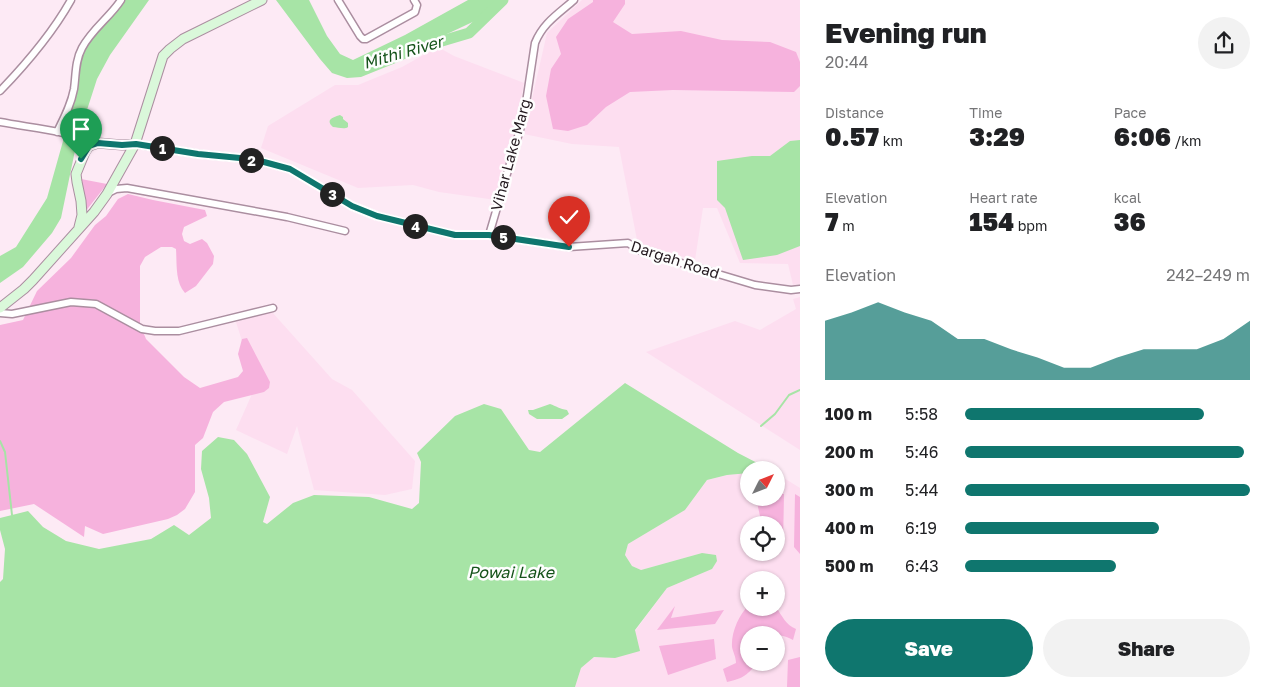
<!DOCTYPE html>
<html lang="en">
<head>
<meta charset="utf-8">
<style>
	body { margin:0; font-family:"Golos Text",sans-serif; background:#f2f2f2; color:#202124; height:100vh; display:flex; flex-direction:column; font-size:19px; white-space:nowrap }
	* { box-sizing:border-box; margin:0 }
	p { font-size:16px; color:#757577 }
	.icon { flex:none; width:28px; height:28px; fill:none; stroke:currentColor; stroke-width:2; stroke-linecap:round; stroke-linejoin:round }
	.map { position:relative; flex:1; overflow:hidden }
	.details { display:flex; flex-direction:column; background:#fff; width:475px }
	.details>* { flex:none }
	.needle { width:32px; rotate:48deg }
	.buttons { position:absolute; left:740px; top:461px; display:grid; gap:10px }
	.buttons a { display:grid; place-items:center; width:45px; height:45px; border-radius:50%; background:#fff; box-shadow:0 1px 4px #0004; font-size:25px }
	.pin { position:absolute; display:grid; place-items:center; width:42px; height:42px; color:#fff; margin:-51px -21px; border-radius:50% 50% 50% 0; rotate:-45deg; box-shadow:0 0 5px #0007 }
	.pin .icon { rotate:45deg }
	.km { position:absolute; width:25px; height:25px; margin:-12px; border-radius:50%; background:#222; color:#fff; font-size:14px; line-height:25px; text-align:center }
	.round { display:grid; place-items:center; flex:none; width:52px; height:52px; border-radius:26px; background:#f2f2f2 }
	.summary { display:flex; align-items:center; justify-content:space-between; height:85px; padding:0 25px }
	h1 { font-size:28px; font-weight:800; line-height:38px }
	.stats { display:grid; grid-template-columns:repeat(3,1fr); gap:8px; height:85px; padding:5px 25px }
	.stats div { display:grid; align-content:center }
	.stats b { font-size:25px; font-weight:800 }
	.stats small { font-size:14px; font-weight:400 }
	.stats p { font-size:14px }
	.chart { height:140px; padding:10px 25px }
	.chart p { display:flex; justify-content:space-between }
	.chart svg { width:100%; height:90px; margin-top:5px; fill:#0f766e; opacity:.7 }
	.cta { display:flex; gap:10px; margin-top:auto; padding:10px 25px }
	.cta a { flex:1; height:58px; border-radius:30px; background:#0f766e; color:#fff; font-size:20px; font-weight:800; line-height:58px; text-align:center }
	.cta a+a { background:#f2f2f2; color:#202124 }
	ul { padding:0 25px; list-style:none; font-size:16px }
	li { display:grid; grid-template-columns:80px 60px 1fr; align-items:center; height:38px }
	li i { height:12px; border-radius:6px; background:#0f766e }
	main { display:flex; flex:1; min-height:0 }
	.map>svg:first-child { display:block }
	.built { fill:#fddef0; fill-rule:evenodd }
	.green { fill:#f6b2dd }
	.water { fill:#a7e4a6 }
	.lines { fill:none; stroke-linecap:round; stroke-linejoin:round }
	.stream { stroke:#a7e4a6; stroke-width:2 }
	.river { stroke:#a7e4a6; stroke-width:11 }
	.minor-casing { stroke:#ab8ea0; stroke-width:9 }
	.secondary-casing { stroke:#ab8ea0; stroke-width:11 }
	.minor { stroke:#fff; stroke-width:6 }
	.secondary { stroke:#daf8da; stroke-width:9 }
	.route-casing { stroke:#fff; stroke-width:10 }
	.route { stroke:#0f766e; stroke-width:6 }
	.labels { text-anchor:middle; stroke-width:5; stroke-linejoin:round; paint-order:stroke }
	.street-label { font-size:15px; fill:#23191f; stroke:#fefefe }
	.water-label { font-size:16px; font-style:italic; fill:#15531a; stroke:#fefefe }
</style>
</head>
<body>
<main>
<div class="map">
<svg width="800" height="687" viewBox="0 0 800 687">
	<rect width="100%" height="100%" fill="#fdeaf5"/>
	<path class="built" d="M 582,0 L 800,0 L 800,284 L 793,285 L 788,264 L 740,263 L 717,208 L 703,208 L 695,260 L 640,245 L 637,240 L 619,147 L 572,144 L 524,134 L 547,33 Z
		M 438,47 L 454,56 L 524,83 L 508,164 L 496,200 L 439,192 L 413,185 L 358,188 L 261,148 L 268,126 L 335,85 L 358,85 L 402,67 Z
		M 800,297 L 800,450 L 646,352 L 735,321 L 760,330 L 796,309 L 793,299 Z
		M 272,312 L 332,379 L 352,390 L 415,461 L 412,489 L 385,495 L 314,490 L 297,426 L 287,454 L 236,430 L 256,385 L 236,322 Z
		M 749,473 L 749,498 L 776,498 L 776,473 L 800,488 L 800,687 L 575,687 L 581,668 L 594,657 L 615,658 L 667,588 L 712,569 L 702,553 L 641,570 L 632,566 L 625,555 L 628,544 L 685,510 L 707,480 L 727,475 ZM 749,525 L 776,525 L 776,552 L 749,552 ZM 749,580 L 776,580 L 776,608 L 749,608 ZM 749,635 L 776,635 L 776,662 L 749,662 Z"/>
	<path class="green" d="M 593,0 L 625,0 L 625,4 L 613,22 L 632,34 L 681,31 L 722,40 L 770,42 L 796,52 L 800,62 L 800,86 L 794,92 L 673,90 L 630,92 L 606,107 L 587,125 L 568,131 L 553,129 L 546,96 L 551,69 L 561,54 L 556,37 L 568,19 L 593,2 Z
		M 81,179 L 107,184 L 85,212 Z
		M 128,194 L 153,200 L 205,210 L 207,216 L 184,227 L 182,234 L 184,241 L 190,244 L 202,239 L 207,243 L 214,256 L 213,264 L 196,286 L 185,293 C 175,282 177,264 176,249 L 172,247 L 161,247 L 145,257 L 140,266 L 140,324 L 146,339 L 184,377 L 200,388 L 238,377 L 243,371 L 238,354 L 242,339 L 247,338 L 270,382 L 269,388 L 264,392 L 224,402 L 213,412 L 203,438 L 195,445 L 195,492 L 185,509 L 177,515 L 168,519 L 103,534 L 85,526 L 84,537 L 34,504 L 0,511 L 0,325 L 23,320 L 37,291 L 71,258 L 95,225 L 106,216 L 118,199 Z
		M 776,494 L 784,494 L 783,546 L 776,546 L 776,525 L 762,525 L 756,498 L 776,498 Z
		M 795,494 L 800,497 L 800,554 L 794,547 Z
		M 749,605 L 749,608 L 776,607 C 782,616 786,625 796,629 L 793,640 C 780,632 763,635 749,635 L 749,662 L 758,663 C 746,675 745,678 727,682 L 723,669 L 736,663 C 736,657 733,652 732,647 C 731,632 739,615 749,605 Z
		M 675,606 L 671,618 L 724,610 L 715,624 L 657,630 Z
		M 714,639 L 716,659 L 668,675 L 659,646 Z
		M 800,657 L 800,687 L 787,687 L 788,660 Z"/>
	<path class="water" d="M 124,0 L 149,0 L 110,55 L 97,79 L 77,141 L 61,218 L 52,233 L 23,267 L 0,283 L 0,256 L 16,247 L 47,198 L 76,95 L 81,60 L 87,46 L 102,25 Z
		M 276,0 L 309,0 L 327,36 L 340,54 L 353,60 L 405,35 L 468,0 L 505,0 L 479,19 L 447,34 L 403,60 L 361,77 L 347,78 L 332,73 L 320,59 Z
		M 340,115 L 343,117 L 343,119 L 348,123 L 348,127 C 344,130 338,127 333,127 C 324,119 335,117 340,115 Z
		M 800,140 L 800,246 L 777,255 L 743,260 L 725,208 L 717,200 L 717,161 L 752,156 L 770,156 L 790,141 Z
		M 625,383 L 738,453 L 771,470 L 749,470 L 749,473 L 727,475 L 707,480 L 685,510 L 628,544 L 625,555 L 632,566 L 641,570 L 702,553 L 716,555 L 717,561 L 712,569 L 667,588 L 635,630 L 640,651 L 615,658 L 594,657 L 581,668 L 575,687 L 0,687 L 0,582 L 3,579 L 5,549 L 0,530 L 0,518 L 28,511 L 43,527 L 66,541 L 99,549 L 151,539 L 174,525 L 189,535 L 211,518 L 209,498 L 201,469 L 202,451 L 218,437 L 234,440 L 247,454 L 270,497 L 263,522 L 267,524 L 293,503 L 314,495 L 369,497 L 412,509 L 419,503 L 421,462 L 417,453 L 455,416 L 484,404 L 501,409 L 529,450 L 540,452 Z
		M 550,404 C 556,406 560,409 567,410 L 569,414 L 562,419 L 537,419 L 529,414 L 528,410 L 533,410 Z"/>
	<g class="lines">
		<path class="stream" d="M 761,426 L 775,414 L 789,395 L 800,390
			M 0,441 L 5,452 L 12,515 L 14,517"/>
		<path class="river" d="M 415,49 L 469,33 L 503,0"/>
		<defs>
			<path id="minor" d="M 338,0 L 360,36 L 363,39 L 366,39 L 415,12 L 417,5 L 414,0
				M 0,91 C 27,63 52,34 71,0
				M 0,122 C 32,128 67,131 98,143
				M 57,132 C 64,118 71,105 74,89 C 76,75 75,61 82,48 C 92,29 110,17 121,0
				M 135,144 L 198,154 L 240,158 L 264,162 L 290,169 L 352,206 L 377,216 L 455,235 L 489,235 L 569,247 L 628,243 L 641,251 L 755,285 L 791,290 L 800,289
				M 108,193 L 116,189 L 127,188 L 287,217 L 345,231
				M 489,235 L 524,116 L 535,43 C 543,23 558,14 574,0
				M 0,313 L 12,314 L 71,302 L 96,304 L 142,329 L 155,331 L 179,331 L 273,308"/>
			<path id="secondary" d="M 79,227 L 82,215 L 81,201 L 77,182 L 76,174 L 85,152 L 89,146 L 98,143 L 122,145 L 135,144
				M 0,308 L 24,289 L 33,280 L 94,212 L 107,194 L 135,144 L 163,56 L 170,49 L 183,39 L 262,0"/>
		</defs>
		<use href="#minor" class="minor-casing"/>
		<use href="#secondary" class="secondary-casing"/>
		<use href="#minor" class="minor"/>
		<use href="#secondary" class="secondary"/>
	</g>
	<g class="lines">
		<defs>
			<path id="route" d="M 81,159 L 89,146 L 98,143 L 122,145 L 136,144 L 198,154 L 240,158 L 264,162 L 290,169 L 352,206 L 377,216 L 455,235 L 489,235 L 569,247"/>
		</defs>
		<use href="#route" class="route-casing"/>
		<use href="#route" class="route"/>
	</g>
	<g class="labels">
		<g class="street-label">
			<text transform="translate(511 155) rotate(-75)" y="5">Vihar Lake Marg</text>
			<text transform="translate(675 260) rotate(18)" y="5">Dargah Road</text>
		</g>
		<g class="water-label">
			<text transform="translate(403 52) rotate(-16)" y="6">Mithi River</text>
			<text x="511" y="578">Powai Lake</text>
		</g>
	</g>
</svg>
<div class="buttons">
<a><svg class="needle" viewBox="-14 -14 28 28"><path d="M0-13l5 13h-10z" fill="#e53935"/><path d="M0 13l5-13h-10z" fill="#757577"/></svg></a>
<a><svg class="icon" aria-label="locate" viewBox="0 0 24 24"><circle cx="12" cy="12" r="6"/><path d="M12 2v4M12 18v4M2 12h4M18 12h4"/></svg></a>
<a>+</a>
<a>−</a>
</div>
<div class="pin" style="left:81px;top:159px;background:#1e9e55"><svg class="icon" aria-label="arrive" viewBox="0 0 24 24"><path d="M6 21V4h12l-3 4 3 4H6"/></svg></div>
<div class="pin" style="left:569px;top:247px;background:#d93025"><svg class="icon" aria-label="check" viewBox="0 0 24 24"><path d="M5 12l5 5 9-10"/></svg></div>
<b class="km" style="left:162px;top:148px">1</b>
<b class="km" style="left:251px;top:160px">2</b>
<b class="km" style="left:332px;top:194px">3</b>
<b class="km" style="left:415px;top:226px">4</b>
<b class="km" style="left:503px;top:237px">5</b>
</div>
<section class="details">
<div class="summary"><div><h1>Evening run</h1><p>20:44</p></div><a class="round"><svg class="icon" aria-label="share" viewBox="0 0 24 24"><path d="M12 15V3M7 8l5-5 5 5M5 13v7h14v-7"/></svg></a></div>
<div class="stats">
<div><p>Distance</p><b>0.57<small> km</small></b></div>
<div><p>Time</p><b>3:29</b></div>
<div><p>Pace</p><b>6:06<small> /km</small></b></div>
</div>
<div class="stats">
<div><p>Elevation</p><b>7<small> m</small></b></div>
<div><p>Heart rate</p><b>154<small> bpm</small></b></div>
<div><p>kcal</p><b>36</b></div>
</div>
<div class="chart"><p><span>Elevation</span>242–249 m</p>
<svg viewBox="0 0 160 44" preserveAspectRatio="none"><path d="M0 44V15L10 11L20 6L30 11L40 15L50 24L60 24L70 29L80 33L90 38L100 38L110 33L120 29L130 29L140 29L150 24L160 15V44z"/></svg>
</div>
<ul>
<li><b>100 m</b>5:58<i style="width:84%"></i></li>
<li><b>200 m</b>5:46<i style="width:98%"></i></li>
<li><b>300 m</b>5:44<i style="width:100%"></i></li>
<li><b>400 m</b>6:19<i style="width:68%"></i></li>
<li><b>500 m</b>6:43<i style="width:53%"></i></li>
</ul>
<div class="cta"><a>Save</a><a>Share</a></div>
</section>
</main>
</body>
</html>
